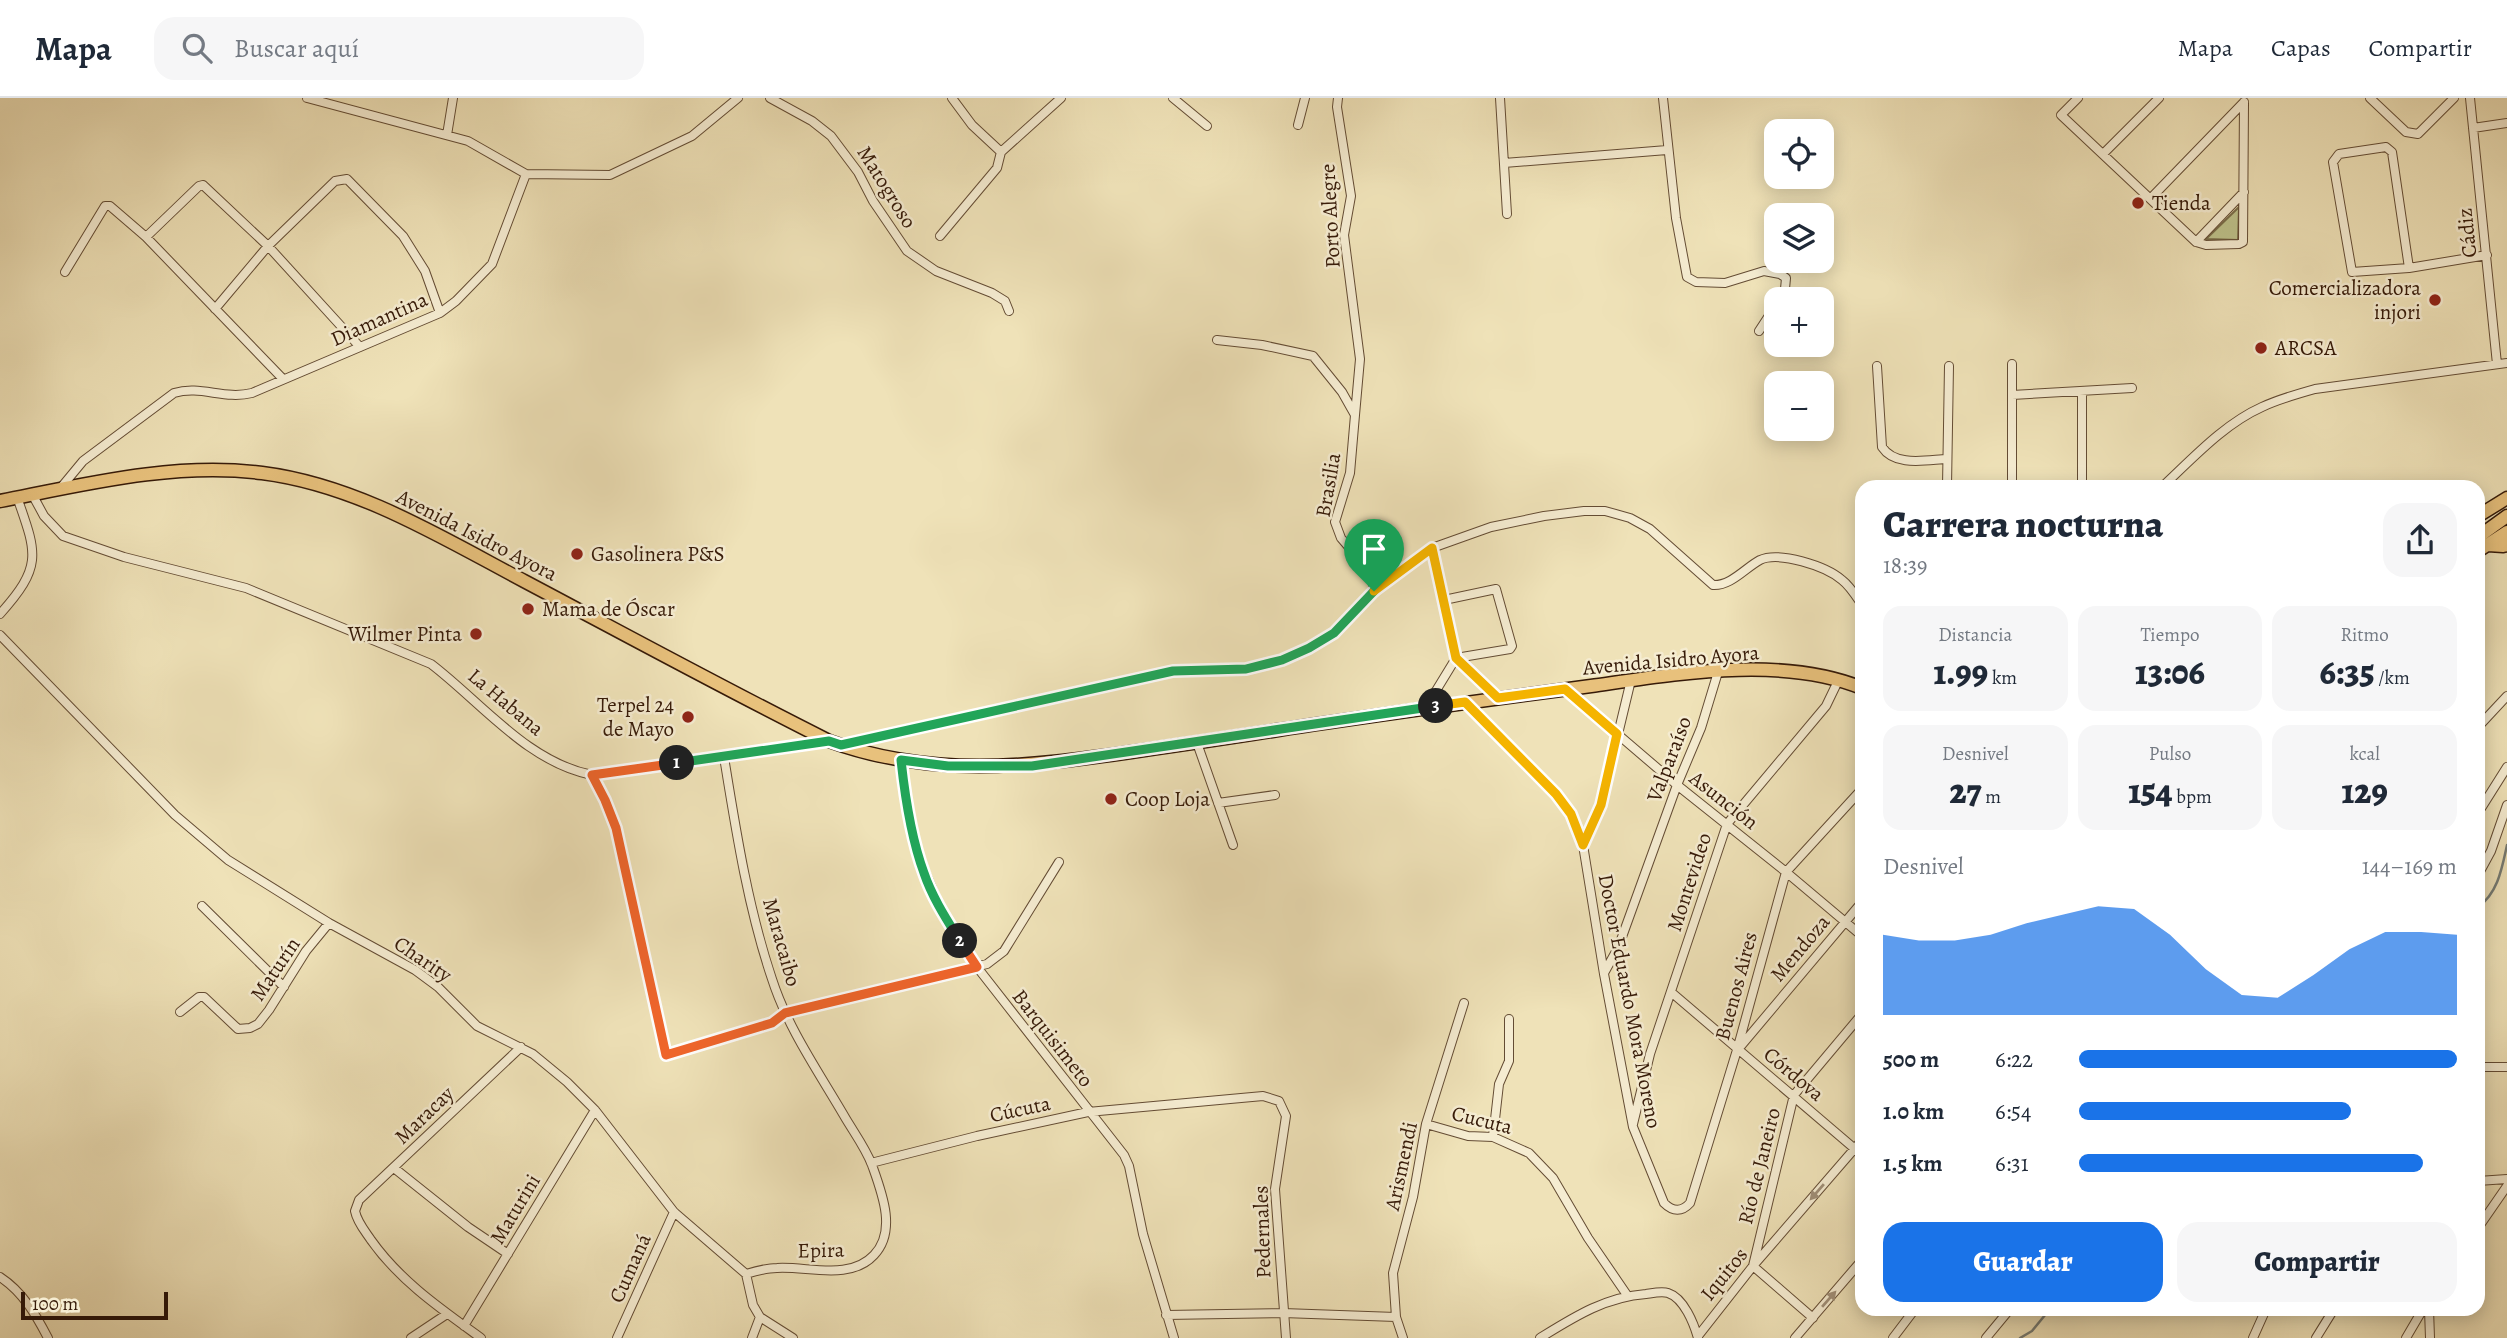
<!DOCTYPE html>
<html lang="es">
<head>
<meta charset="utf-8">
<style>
	body { margin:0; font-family:Alegreya,serif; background:#f6f6f7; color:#1f2937; height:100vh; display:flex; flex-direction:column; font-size:26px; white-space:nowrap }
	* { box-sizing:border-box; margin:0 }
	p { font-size:23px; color:#747a83 }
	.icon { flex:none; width:38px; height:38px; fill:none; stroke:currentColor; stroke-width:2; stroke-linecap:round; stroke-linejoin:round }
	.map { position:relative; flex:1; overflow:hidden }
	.details { position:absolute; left:1855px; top:382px; width:630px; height:836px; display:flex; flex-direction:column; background:#fff; border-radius:21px; box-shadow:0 4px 18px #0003 }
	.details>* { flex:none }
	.tools { position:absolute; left:1764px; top:21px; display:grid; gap:14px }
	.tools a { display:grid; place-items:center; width:70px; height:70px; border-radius:14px; background:#fff; box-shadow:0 4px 18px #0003; font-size:35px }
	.scale { position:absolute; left:21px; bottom:18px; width:147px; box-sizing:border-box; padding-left:7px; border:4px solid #361a08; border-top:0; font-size:19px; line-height:24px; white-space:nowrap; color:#361a08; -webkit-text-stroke:5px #f5ecd1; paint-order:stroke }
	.pin { position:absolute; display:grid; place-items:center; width:60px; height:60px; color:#fff; margin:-72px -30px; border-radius:50% 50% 50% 0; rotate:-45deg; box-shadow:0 0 7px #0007 }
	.pin .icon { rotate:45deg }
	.km { position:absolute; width:35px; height:35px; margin:-18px; border-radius:50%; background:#222; color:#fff; font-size:19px; line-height:35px; text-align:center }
	.round { display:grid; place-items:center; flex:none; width:74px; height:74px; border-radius:21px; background:#f6f6f7 }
	.overview { display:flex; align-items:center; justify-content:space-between; height:119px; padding:0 28px }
	h1 { font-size:38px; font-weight:800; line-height:52px }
	.figures { display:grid; grid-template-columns:repeat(3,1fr); gap:10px; height:119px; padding:7px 28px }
	.figures div { display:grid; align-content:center; border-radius:18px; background:#f6f6f7; text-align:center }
	.figures b { font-size:35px; font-weight:800 }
	.figures small { font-size:19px; font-weight:400 }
	.figures p { font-size:19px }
	.chart { height:196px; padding:14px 28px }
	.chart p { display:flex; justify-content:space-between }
	.chart svg { width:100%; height:126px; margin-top:7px; fill:#1a73e8; opacity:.7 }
	.cta { display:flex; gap:14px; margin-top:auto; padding:14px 28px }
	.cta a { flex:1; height:80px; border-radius:21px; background:#1a73e8; color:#fff; font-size:28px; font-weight:800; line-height:80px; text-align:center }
	.cta a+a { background:#f6f6f7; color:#1f2937 }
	ul { padding:0 28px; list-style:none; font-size:23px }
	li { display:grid; grid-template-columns:112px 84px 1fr; align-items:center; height:52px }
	li i { height:18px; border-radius:9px; background:#1a73e8 }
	header { display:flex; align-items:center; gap:42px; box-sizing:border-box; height:98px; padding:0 35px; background:#fff; border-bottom:2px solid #e0e1e3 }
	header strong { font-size:33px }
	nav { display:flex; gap:38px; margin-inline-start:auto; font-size:24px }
	.search { width:490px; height:63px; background:#f6f6f7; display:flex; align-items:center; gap:18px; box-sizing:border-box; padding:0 24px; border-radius:21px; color:#747a83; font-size:26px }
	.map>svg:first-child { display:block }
	.green { fill:#bec28b; stroke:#7a6e4a; stroke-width:2 }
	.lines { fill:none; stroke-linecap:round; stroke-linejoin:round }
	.stream { stroke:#757b73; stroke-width:2.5 }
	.minor-casing { stroke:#644c34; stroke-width:10 }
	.primary-casing { stroke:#361a08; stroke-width:15 }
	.minor { stroke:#f5ecd1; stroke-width:8 }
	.primary { stroke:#e8c17c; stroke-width:12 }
	.oneway { fill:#9f8e77 }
	.split-1-casing { stroke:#fff; stroke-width:14 }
	.split-2-casing { stroke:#fff; stroke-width:14 }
	.split-3-casing { stroke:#fff; stroke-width:14 }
	.split-4-casing { stroke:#fff; stroke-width:14 }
	.split-1 { stroke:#22a559; stroke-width:9 }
	.split-2 { stroke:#f0652b; stroke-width:9 }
	.split-3 { stroke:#22a559; stroke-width:9 }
	.split-4 { stroke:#f5b400; stroke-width:9 }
	.poi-dot { fill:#8f2418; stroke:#f5ecd1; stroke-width:2.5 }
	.labels { text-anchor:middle; stroke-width:5; stroke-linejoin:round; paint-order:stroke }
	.street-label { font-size:21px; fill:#361a08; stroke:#f5ecd1 }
	.poi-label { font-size:21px; fill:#361a08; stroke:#f5ecd1; text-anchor:start }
</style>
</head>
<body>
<header>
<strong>Mapa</strong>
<div class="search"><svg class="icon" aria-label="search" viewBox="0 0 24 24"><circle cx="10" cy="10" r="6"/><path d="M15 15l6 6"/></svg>Buscar aquí</div>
<nav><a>Mapa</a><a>Capas</a><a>Compartir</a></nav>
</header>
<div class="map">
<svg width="2507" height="1240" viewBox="0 0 2507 1240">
	<rect width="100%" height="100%" fill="#efe2b8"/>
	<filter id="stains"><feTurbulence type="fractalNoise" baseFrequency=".00286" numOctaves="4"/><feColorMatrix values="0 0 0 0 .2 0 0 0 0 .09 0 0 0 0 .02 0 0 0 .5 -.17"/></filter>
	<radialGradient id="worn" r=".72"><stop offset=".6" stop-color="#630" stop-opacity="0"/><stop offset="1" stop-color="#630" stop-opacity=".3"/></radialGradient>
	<path class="green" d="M 2239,109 L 2238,142 L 2206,141 Z"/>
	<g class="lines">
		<path class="stream" d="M 2478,809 C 2498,795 2502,770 2507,747
			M 2020,1240 L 2032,1233 L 2050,1211"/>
		<defs>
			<path id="minor" d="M 307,0 L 468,43 L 526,76
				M 770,0 L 812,23 L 831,38 L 858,74 L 873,103 L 907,153 L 936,173 L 992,195 L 1005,203 L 1009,213
				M 952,0 L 972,27 L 1001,54
				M 1173,0 L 1207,28
				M 1338,0 L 1337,9 L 1351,98 L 1344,137 L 1360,261 L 1355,317
				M 1500,0 L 1507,116
				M 1663,0 L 1676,120 L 1687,179 L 1696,184 L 1725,185 L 1764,173 L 1780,176 L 1786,180 L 1785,191 L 1780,201
				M 2078,0 L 2061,17 L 2196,144 L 2206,147 L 2239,146 L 2243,144 L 2244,4
				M 2370,0 L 2406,34 L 2418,36 L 2454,0
				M 2470,0 L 2497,266
				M 1298,27 L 1305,0
				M 2473,30 L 2507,25
				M 447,37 L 453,0
				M 1001,54 L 1061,0
				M 2103,56 L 2159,0
				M 1504,65 L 1667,52
				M 2151,100 L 2244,4
				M 940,138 L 997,70 L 1001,54
				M 146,139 L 199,88 L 203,87 L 268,148 L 360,249
				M 2196,144 L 2244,94
				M 2409,170 L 2392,54 L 2386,49 L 2339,56 L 2333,64 L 2352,174 L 2409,170 L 2487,157
				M 65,174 L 105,108 L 110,108 L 146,139 L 283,281
				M 215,211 L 268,148 L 335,83 L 347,81 L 403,138 L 425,173 L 440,215
				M 1759,233 L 1776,207
				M 1217,242 L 1262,247 L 1313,258 L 1342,294 L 1355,317 L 1350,375 L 1335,424 L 1341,440 L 1353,454 L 1369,465 L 1374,493
				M 1877,268 L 1882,349 C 1895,369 1926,362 1947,361
				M 2082,294 L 2082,388
				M 2012,297 L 2132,290
				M 1947,388 L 1949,268
				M 2012,388 L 2012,266
				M 2163,388 C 2193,360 2224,326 2262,309 C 2279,301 2297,296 2315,291 L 2507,265
				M 59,392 L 83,363 L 174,295 C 201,287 224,302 252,295 L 440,215 L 456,203 L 492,166 L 526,76 L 610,77 L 692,38 L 738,0
				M 32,396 L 44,418 L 63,438 L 124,459 L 246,490 L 431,566 C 481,604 527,664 592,677 L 828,643
				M 1444,502 L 1496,491 L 1512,548 L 1510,551 L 1456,560
				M 0,516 C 43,468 37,456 17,399
				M 0,537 L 175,717 L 228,762 L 329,825 L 415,872 L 438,889 L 477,928 L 533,956 L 567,984 L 595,1012 L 674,1114 L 746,1176 L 753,1207 L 760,1219 L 793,1240
				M 1456,560 L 1498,600
				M 1566,592 L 1677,687 L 1786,774 L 1862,838
				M 1465,605 L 1556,696 L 1571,716 L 1583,747 L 1604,876 L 1633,1029 L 1664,1105 C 1673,1114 1682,1114 1690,1105 L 1737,952 L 1786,774 L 1862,691
				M 1430,609 L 1434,596 L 1456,560 L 1432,450
				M 2478,629 L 2507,598
				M 1197,645 L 1233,747
				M 845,646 L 1173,574 L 1246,571 L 1282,562 L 1309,550 L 1334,535 L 1374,493 L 1432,450 L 1491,429 L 1544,418 L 1584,413 L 1605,413 L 1630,420 L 1650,431 L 1713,487 C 1731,488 1745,470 1760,462 C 1779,453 1826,468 1842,482 C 1850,488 1856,498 1862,507
				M 724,659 C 736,733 748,810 772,881 C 788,931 820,976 846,1021 C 855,1036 866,1051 872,1067 C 882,1095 897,1133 874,1157 C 850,1183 808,1168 777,1170 C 767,1170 756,1173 746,1176
				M 901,662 L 906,702 L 920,762 L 942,814 L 977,869 L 1124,1057 L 1129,1068 L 1143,1136 L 1174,1240
				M 592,677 L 605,702 L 616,730 L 666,957 L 772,925 L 785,915 L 987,866 L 1004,853 L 1059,764
				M 1218,705 L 1275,697
				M 2478,715 L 2507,669
				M 1583,747 L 1601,707 L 1631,582
				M 2478,777 L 2491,753 L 2507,707
				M 202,808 L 284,889
				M 1604,875 L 1618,850 L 1677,687 L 1701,630 L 1718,574
				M 1671,894 L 1862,1057
				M 180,914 L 199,899 L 204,899 L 238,931 L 250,930 L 258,926 L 269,912 L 306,853 L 329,825
				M 1740,949 L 1862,804
				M 2478,969 L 2507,969
				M 1426,1026 L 1468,1038 L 1493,1039 L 1529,1055 L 1553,1080 L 1588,1140 L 1627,1197
				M 1633,1026 L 1650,956 L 1727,726 L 1826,608 L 1839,581
				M 1493,1039 L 1499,986 L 1509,963 L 1509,921
				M 871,1065 L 977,1038 L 1088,1014 L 1263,998 L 1279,1003 L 1286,1018 L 1275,1091 L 1286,1240
				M 394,1070 L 468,1129 L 508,1156
				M 2478,1083 L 2507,1081
				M 2478,1130 L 2507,1088
				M 1753,1168 L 1794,997 L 1862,916
				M 1753,1168 L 1813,1220
				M 0,1179 C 23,1194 36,1217 48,1240
				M 2429,1211 L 2430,1240
				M 1166,1217 L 1283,1215 L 1396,1219
				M 464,1228 L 595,1012
				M 1698,1238 L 1753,1168 L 1862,1042
				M 411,1240 L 447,1216
				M 481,1240 C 441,1211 400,1183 371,1142 C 365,1133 357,1124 355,1113 L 359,1102 L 521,949
				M 617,1240 L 674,1114
				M 752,1240 L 760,1219
				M 1403,1240 L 1396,1219 L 1393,1175 L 1413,1099 L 1426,1026 L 1464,905
				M 1540,1240 C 1574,1219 1605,1199 1646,1196 C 1653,1195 1662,1193 1668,1195 C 1684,1200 1694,1226 1698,1240
				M 1795,1240 L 1862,1162
				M 1893,1240 L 1915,1211
				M 1986,1240 L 2010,1211
				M 2253,1240 L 2266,1211
				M 2316,1240 L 2334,1211
				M 2406,1240 L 2423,1211"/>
			<path id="primary" d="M 0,403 C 86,386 174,364 262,375 C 357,387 441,439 524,483 C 626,537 727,592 829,643 C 930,680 1028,669 1131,654 C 1180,647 1229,640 1278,632 C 1382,616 1486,602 1591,588 C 1676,576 1781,557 1862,590
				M 2478,418 L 2507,400
				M 2478,439 L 2507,418
				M 2488,447 L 2503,448 L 2507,447
				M 2478,453 L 2507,434"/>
		</defs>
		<use href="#minor" class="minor-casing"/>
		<use href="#primary" class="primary-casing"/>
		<use href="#minor" class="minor"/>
		<use href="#primary" class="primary"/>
	</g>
	<defs><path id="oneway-solid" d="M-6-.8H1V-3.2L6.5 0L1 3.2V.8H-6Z" transform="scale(1.75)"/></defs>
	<g class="oneway">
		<use href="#oneway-solid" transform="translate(1817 1094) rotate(131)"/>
		<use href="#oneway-solid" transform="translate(1829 1201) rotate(-49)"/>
	</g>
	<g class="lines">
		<defs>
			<path id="split-1" d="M 677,665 L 829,643 L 841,647 L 1173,573 L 1246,571 L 1282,562 L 1309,550 L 1334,535 L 1374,493"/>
			<path id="split-2" d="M 677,665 L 592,677 L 605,702 L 616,730 L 666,957 L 772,925 L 785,915 L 977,869 L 960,843"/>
			<path id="split-3" d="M 960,843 C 947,822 932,799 924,775 C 911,740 905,699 901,662 L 948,668 L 1032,668 L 1436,608"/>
			<path id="split-4" d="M 1374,493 L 1432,450 L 1456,560 L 1498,600 L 1565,591 L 1617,636 L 1601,707 L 1583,747 L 1571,716 L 1556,696 L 1465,604 L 1436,608"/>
		</defs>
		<use href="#split-1" class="split-1-casing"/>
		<use href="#split-2" class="split-2-casing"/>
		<use href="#split-3" class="split-3-casing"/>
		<use href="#split-4" class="split-4-casing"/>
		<use href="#split-1" class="split-1"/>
		<use href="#split-2" class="split-2"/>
		<use href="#split-3" class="split-3"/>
		<use href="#split-4" class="split-4"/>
	</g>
	<g class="poi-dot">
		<circle cx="2138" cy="105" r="7"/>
		<circle cx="2435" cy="202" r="7"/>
		<circle cx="2261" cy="250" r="7"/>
		<circle cx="577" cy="456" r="7"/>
		<circle cx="528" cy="511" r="7"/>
		<circle cx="476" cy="536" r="7"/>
		<circle cx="688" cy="619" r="7"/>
		<circle cx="1111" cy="701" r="7"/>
	</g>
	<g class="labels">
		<g class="street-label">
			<text transform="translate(887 89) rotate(58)" y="7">Matogroso</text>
			<text transform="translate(1330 118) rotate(-93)" y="7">Porto Alegre</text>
			<text transform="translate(2467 135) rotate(-96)" y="7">Cádiz</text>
			<text transform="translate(379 221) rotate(-24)" y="7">Diamantina</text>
			<text transform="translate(1328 387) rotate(-80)" y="7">Brasilia</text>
			<text transform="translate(477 437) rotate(27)" y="7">Avenida Isidro Ayora</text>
			<text transform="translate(1671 562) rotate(-5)" y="7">Avenida Isidro Ayora</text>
			<text transform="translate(506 604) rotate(40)" y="7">La Habana</text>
			<text transform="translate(1669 661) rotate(-69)" y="7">Valparaíso</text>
			<text transform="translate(1724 702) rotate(38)" y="7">Asunción</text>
			<text transform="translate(1689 784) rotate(-72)" y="7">Montevideo</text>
			<text transform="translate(782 844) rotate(74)" y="7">Maracaibo</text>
			<text transform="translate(1800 850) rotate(-50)" y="7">Mendoza</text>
			<text transform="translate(423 861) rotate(34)" y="7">Charity</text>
			<text transform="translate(275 871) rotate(-56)" y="7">Maturín</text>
			<text transform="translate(1736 888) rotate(-75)" y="7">Buenos Aires</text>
			<text transform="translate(1630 903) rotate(79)" y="7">Doctor Eduardo Mora Moreno</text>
			<text transform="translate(1053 940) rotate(52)" y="7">Barquisimeto</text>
			<text transform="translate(1794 976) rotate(40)" y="7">Córdova</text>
			<text transform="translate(1020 1011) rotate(-12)" y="7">Cúcuta</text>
			<text transform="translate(424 1017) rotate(-44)" y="7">Maracay</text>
			<text transform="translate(1482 1022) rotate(14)" y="7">Cucuta</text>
			<text transform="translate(1401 1068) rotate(-78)" y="7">Arismendi</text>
			<text transform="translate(1759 1068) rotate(-76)" y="7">Río de Janeiro</text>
			<text transform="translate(515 1111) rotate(-59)" y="7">Maturini</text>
			<text transform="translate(1262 1134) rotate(-92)" y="7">Pedernales</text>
			<text transform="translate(821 1152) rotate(-1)" y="7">Epira</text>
			<text transform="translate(630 1170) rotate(-66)" y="7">Cumaná</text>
			<text transform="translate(1724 1176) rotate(-51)" y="7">Iquitos</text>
		</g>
		<g class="poi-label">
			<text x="2152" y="112">Tienda</text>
			<text x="2421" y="197" text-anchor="end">Comercializadora<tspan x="2421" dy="24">injori</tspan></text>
			<text x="2275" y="257">ARCSA</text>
			<text x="591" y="463">Gasolinera P&amp;S</text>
			<text x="542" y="518">Mama de Óscar</text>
			<text x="462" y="543" text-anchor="end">Wilmer Pinta</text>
			<text x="674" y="614" text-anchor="end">Terpel 24<tspan x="674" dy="24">de Mayo</tspan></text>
			<text x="1125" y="708">Coop Loja</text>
		</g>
	</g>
	<rect width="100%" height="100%" filter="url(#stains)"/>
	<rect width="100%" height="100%" fill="url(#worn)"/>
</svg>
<div class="tools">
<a><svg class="icon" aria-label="locate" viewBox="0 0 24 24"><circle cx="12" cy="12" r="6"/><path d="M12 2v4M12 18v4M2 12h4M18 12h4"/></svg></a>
<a><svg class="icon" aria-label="layers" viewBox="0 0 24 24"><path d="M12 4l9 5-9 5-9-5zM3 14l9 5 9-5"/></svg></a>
<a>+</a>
<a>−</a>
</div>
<div class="scale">100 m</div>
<div class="pin" style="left:1374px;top:493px;background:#1e9e55"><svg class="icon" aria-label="arrive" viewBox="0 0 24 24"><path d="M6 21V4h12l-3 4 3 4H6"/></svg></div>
<b class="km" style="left:677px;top:665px">1</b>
<b class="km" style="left:960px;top:843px">2</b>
<b class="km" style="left:1436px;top:608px">3</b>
<section class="details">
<div class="overview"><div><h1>Carrera nocturna</h1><p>18:39</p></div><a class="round"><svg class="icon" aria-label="share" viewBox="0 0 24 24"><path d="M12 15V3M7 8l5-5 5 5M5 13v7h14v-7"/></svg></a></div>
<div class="figures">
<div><p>Distancia</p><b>1.99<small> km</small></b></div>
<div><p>Tiempo</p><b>13:06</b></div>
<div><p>Ritmo</p><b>6:35<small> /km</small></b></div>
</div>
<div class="figures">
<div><p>Desnivel</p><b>27<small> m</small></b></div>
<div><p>Pulso</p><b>154<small> bpm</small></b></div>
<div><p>kcal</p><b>129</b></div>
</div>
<div class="chart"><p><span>Desnivel</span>144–169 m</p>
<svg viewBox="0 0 160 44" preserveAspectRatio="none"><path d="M0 44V16L10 18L20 18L30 16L40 12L50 9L60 6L70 7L80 16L90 28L100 37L110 38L120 30L130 21L140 15L150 15L160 16V44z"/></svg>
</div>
<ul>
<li><b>500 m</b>6:22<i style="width:100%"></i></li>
<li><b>1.0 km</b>6:54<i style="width:72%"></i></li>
<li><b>1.5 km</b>6:31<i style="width:91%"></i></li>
</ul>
<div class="cta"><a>Guardar</a><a>Compartir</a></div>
</section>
</div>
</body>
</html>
